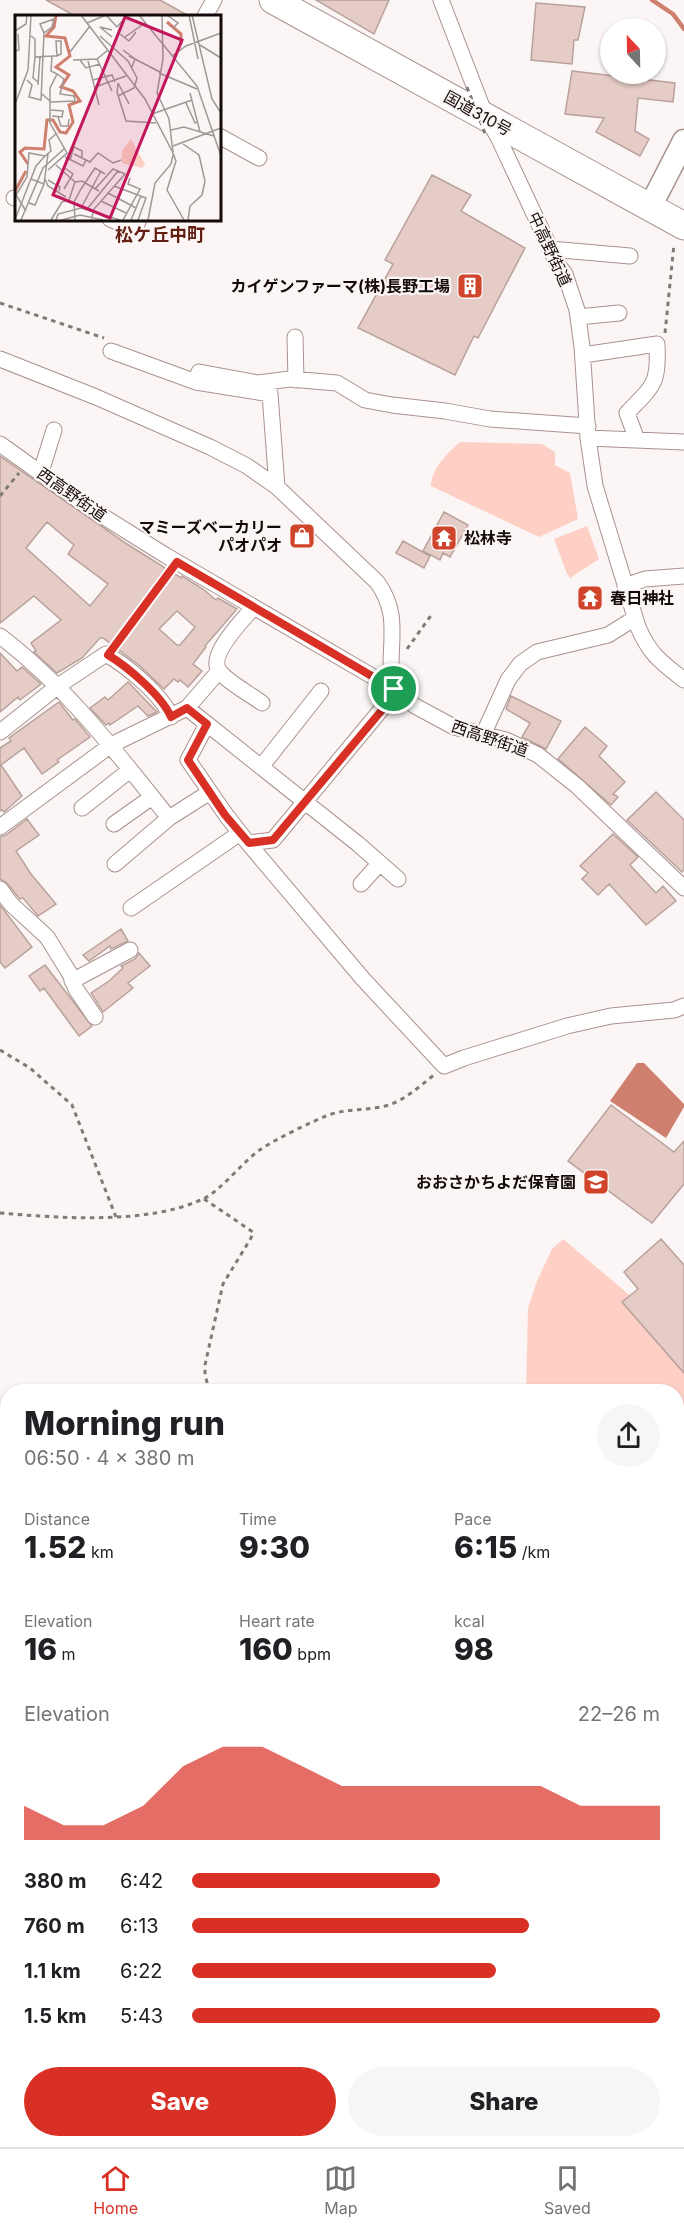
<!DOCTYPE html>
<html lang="en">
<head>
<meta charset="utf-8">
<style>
	body { margin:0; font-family:Inter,"Noto Sans JP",sans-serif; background:#f6f6f6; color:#202124; height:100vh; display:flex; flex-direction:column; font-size:22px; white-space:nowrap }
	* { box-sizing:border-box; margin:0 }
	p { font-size:20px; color:#757577 }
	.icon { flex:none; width:33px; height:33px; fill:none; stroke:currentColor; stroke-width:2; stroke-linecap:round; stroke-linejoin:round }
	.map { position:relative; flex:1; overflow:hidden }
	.side { position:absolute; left:0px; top:1384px; width:684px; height:764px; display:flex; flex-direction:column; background:#fff; border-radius:24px 24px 0 0; box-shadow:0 2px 4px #0004 }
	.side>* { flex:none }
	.needle { width:39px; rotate:338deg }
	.controls { position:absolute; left:600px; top:18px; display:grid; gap:12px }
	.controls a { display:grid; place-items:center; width:66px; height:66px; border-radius:50%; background:#fff; box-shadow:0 2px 4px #0004; font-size:30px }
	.pin { position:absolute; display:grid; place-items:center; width:51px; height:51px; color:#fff; margin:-26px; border:3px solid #fff; border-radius:50%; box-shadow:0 2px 6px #0007 }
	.round { display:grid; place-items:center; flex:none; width:63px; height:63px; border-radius:32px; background:#f6f6f6 }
	.headline { display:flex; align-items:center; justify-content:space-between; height:102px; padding:0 24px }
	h1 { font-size:33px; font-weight:800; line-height:45px }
	.metrics { display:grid; grid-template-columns:repeat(3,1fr); gap:9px; height:102px; padding:6px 24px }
	.metrics div { display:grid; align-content:center }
	.metrics b { font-size:30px; font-weight:800 }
	.metrics small { font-size:16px; font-weight:400 }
	.metrics p { font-size:16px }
	.chart { height:168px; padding:12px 24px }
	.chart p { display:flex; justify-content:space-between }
	.chart svg { width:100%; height:108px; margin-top:6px; fill:#d93025; opacity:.7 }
	.button { display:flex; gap:12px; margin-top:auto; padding:12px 24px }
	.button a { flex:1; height:69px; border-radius:36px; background:#d93025; color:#fff; font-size:24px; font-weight:800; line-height:69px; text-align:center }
	.button a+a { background:#f6f6f6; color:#202124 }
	ul { padding:0 24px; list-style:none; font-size:20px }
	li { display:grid; grid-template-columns:96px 72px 1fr; align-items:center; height:45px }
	li i { height:15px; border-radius:8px; background:#d93025 }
	.tabs { display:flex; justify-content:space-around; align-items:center; height:84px; border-top:2px solid #e0e0e0; background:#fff; font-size:16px; color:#757577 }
	.tabs a { display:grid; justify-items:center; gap:3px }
	.tabs .active { color:#d93025 }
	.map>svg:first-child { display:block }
	.green { fill:#fecfc4 }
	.water { fill:#cf7f6e }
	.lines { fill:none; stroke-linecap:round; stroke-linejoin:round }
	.stream { stroke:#cf7f6e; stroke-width:4.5 }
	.building { fill:#e5ccc6; stroke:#b9a19c; stroke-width:1.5; fill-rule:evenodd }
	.street-casing { stroke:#a9928d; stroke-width:17 }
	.primary-casing { stroke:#a9928d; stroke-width:25 }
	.highway-casing { stroke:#a9928d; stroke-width:29 }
	.path { stroke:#807a78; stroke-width:3; stroke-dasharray:4.5 4.5; stroke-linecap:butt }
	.street { stroke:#fff; stroke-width:15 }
	.primary { stroke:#fff; stroke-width:22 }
	.highway { stroke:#fff; stroke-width:27 }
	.path-bridge { stroke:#807a78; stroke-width:3; stroke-dasharray:4.5 4.5; stroke-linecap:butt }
	.route-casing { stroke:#fff; stroke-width:12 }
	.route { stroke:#d93025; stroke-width:8 }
	.labels { text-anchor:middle; stroke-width:4.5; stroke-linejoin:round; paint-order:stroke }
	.street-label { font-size:16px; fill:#130b09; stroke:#fbf6f5 }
	.poi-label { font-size:16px; font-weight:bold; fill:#130b09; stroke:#fbf6f5; text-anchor:end }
	.neighbourhood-label { font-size:18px; font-weight:bold; fill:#621f12; stroke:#fbf6f5 }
	.inset-river { fill:none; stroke:#cf7f6e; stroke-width:3 }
	.inset-road { fill:none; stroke:#9e9897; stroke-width:1.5 }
	.view { fill:#c2185b; fill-opacity:0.15; stroke:#c2185b; stroke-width:3 }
	.inset-edge { fill:none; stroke:#130b09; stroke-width:3 }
</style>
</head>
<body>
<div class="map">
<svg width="684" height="2147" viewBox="0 0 684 2147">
	<rect width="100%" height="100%" fill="#fbf6f5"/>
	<path class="green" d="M 460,442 L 542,444 L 555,452 L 555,465 L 570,473 L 578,519 L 539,537 L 431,486 C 432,467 447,454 460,442 Z
		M 587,526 L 599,559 L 570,578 L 567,574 L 554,539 Z
		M 563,1239 L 684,1341 L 684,1534 L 677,1536 L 676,1392 L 526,1392 L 528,1308 L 537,1281 L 552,1249 Z"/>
	<path class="water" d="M 637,1063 L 644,1063 L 684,1104 L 684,1107 L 666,1138 L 610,1101 Z"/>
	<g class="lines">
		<path class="stream" d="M 652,0 L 673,14 L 684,29"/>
	</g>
	<path class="building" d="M 46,0 L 160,0 L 189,16 L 75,16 Z
		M 316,0 L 389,0 L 374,34 Z
		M 536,3 L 585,7 L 578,40 L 574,40 L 572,64 L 531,60 Z
		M 572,71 L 675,83 L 673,102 L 638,98 L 635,131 L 649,139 L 640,156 L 596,132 L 604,118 L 565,114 Z
		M 432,175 L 471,195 L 461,211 L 525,248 L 478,338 L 474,336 L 455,375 L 358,328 L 393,264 L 385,260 Z
		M 0,456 L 127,544 L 181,578 L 182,576 L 203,589 L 216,600 L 218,598 L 237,609 L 205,646 L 206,647 L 193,664 L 202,671 L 188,687 L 180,680 L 178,682 L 174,679 L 164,689 L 140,666 L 103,638 L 100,638 L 82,658 L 57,673 L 34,652 L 36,651 L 31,643 L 61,620 L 34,596 L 0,623 ZM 47,522 L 74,545 L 68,554 L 108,584 L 90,606 L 26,548 ZM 177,611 L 195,627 L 180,645 L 177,645 L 159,629 Z
		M 444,512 L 468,525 L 450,557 L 443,553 L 440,560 L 423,551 Z
		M 403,541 L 430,556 L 424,568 L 396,553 Z
		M 0,653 L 17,671 L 22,667 L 41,684 L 20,700 L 18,697 L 0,712 Z
		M 128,682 L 157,712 L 148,716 L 138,706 L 110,725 L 109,723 L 106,725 L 90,708 L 105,697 L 108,700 Z
		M 511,696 L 561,721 L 546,749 L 522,737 L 530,723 L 506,709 Z
		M 59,702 L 73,720 L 75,719 L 90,737 L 57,760 L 59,762 L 42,774 L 24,748 L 1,765 L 22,796 L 4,812 L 2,810 L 0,811 L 0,748 L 11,741 L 9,738 Z
		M 585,727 L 607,746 L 599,756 L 625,782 L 613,794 L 618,797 L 611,805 L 558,759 Z
		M 656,792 L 684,820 L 684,870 L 682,872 L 627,820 Z
		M 27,819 L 39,835 L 16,851 L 31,874 L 56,904 L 38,916 L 23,898 L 20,899 L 18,897 L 7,883 L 0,879 L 0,837 L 6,835 Z
		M 613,834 L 638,857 L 630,865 L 656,893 L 663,886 L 676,901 L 646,925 L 609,884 L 598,895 L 582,879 L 588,873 L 580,866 Z
		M 0,905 L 32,947 L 5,968 L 0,962 Z
		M 121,929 L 128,941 L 111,949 L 110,946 L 89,961 L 83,955 Z
		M 139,953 L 150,966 L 128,983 L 133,988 L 103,1012 L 91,993 L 109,981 L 123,968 L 121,966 L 135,959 Z
		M 45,965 L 92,1026 L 79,1036 L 44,988 L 40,991 L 29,976 Z
		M 611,1105 L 674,1152 L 684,1141 L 684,1184 L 652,1223 L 568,1161 Z
		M 661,1239 L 684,1265 L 684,1373 L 622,1302 L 638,1289 L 624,1272 Z"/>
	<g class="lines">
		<defs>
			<path id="street" d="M 441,0 L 486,117 L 498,137 L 558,265 L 565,274 L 577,310 L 582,347 L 588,438 L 595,486 L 638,627 C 650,655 661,662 684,680
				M 205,16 L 214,0
				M 219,136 L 259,158
				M 14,198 L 16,198
				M 110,219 L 135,229 L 139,219
				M 550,249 L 630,256
				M 578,317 L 619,313
				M 295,337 L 296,380
				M 111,351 L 196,382 L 270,394 L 277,487
				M 583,355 L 657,344 C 659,384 654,385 627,413 L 637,440
				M 0,359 L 96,397 L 210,447 L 247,466 L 277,487 L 377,582 C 398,611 391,634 391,667 C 391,679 394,688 390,699 L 273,840 L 248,843
				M 196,382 L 199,372 L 258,383 L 290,379 L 337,383 L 365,400 L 392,405 L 445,411 L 490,419 L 588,426
				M 588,438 L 684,442
				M 0,444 L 88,507 L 165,555 L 394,689 L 415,706 L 454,727 L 506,740 L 538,755 L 577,786 L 684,888
				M 41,472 L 54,430
				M 625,586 L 645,579 L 684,576
				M 253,608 C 243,620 206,656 220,672 C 229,683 250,694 262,703
				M 0,636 C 67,687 117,753 169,818
				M 187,708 L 358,844 L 398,879
				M 207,724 L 188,760 L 226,815 L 248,843 L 363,979 L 444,1066 L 464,1058 L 567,1026 L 611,1016 L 674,1010 L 684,1006
				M 0,732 L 58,686 L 106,654 C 127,666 162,695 171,717
				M 483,735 L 508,680 L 520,664 L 537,652 L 608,635 L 635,618
				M 261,767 L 321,691
				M 82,808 L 130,770
				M 114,824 L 152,797
				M 0,827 L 111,745 L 187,708 L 219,671
				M 115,864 L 169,818 L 210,792
				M 361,884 L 379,864
				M 0,889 L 11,904 L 47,937 L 70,974 L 76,989 L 95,1017
				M 131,908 L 240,833
				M 72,981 L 130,950
				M 676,1638 L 684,1642
				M 676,1697 L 684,1676
				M 0,1709 L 8,1709
				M 676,1807 L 684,1807
				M 2,1818 L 8,1818
				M 0,1888 L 8,1889
				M 676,1909 L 684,1910
				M 0,1910 L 8,1908
				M 676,2016 L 684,2017
				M 0,2020 L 8,2022
				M 0,2077 L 8,2078
				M 676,2119 L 684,2120
				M 238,2140 L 240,2147
				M 327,2140 L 329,2147
				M 481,2140 L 482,2147
				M 181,2147 L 183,2140
				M 373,2147 L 393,2140"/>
			<path id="primary" d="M 650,207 L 684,141"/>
			<path id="highway" d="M 273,0 L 684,226"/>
		</defs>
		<use href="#street" class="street-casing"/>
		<use href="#primary" class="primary-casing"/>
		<use href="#highway" class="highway-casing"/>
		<path class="path" d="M 0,303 L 104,338
			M 665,333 L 674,244
			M 0,496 L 19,473
			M 116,644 L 170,573
			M 407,649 L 432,614
			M 0,1050 L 30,1068 L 72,1105 L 116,1217
			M 204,1199 L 253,1232 L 251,1238 L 223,1284 L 205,1365 L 205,1373 L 209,1392
			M 0,1213 C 60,1218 147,1225 203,1199 C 222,1190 242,1162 261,1149 C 278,1138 307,1124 326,1116 C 345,1108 369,1111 389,1105 C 406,1099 420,1086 434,1075
			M 0,1588 L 8,1588"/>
		<use href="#street" class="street"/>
		<use href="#primary" class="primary"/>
		<use href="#highway" class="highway"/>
		<path class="path-bridge" d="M 467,87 L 486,136"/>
	</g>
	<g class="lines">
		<defs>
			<path id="route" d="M 177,562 L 394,689 L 390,699 L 382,710 L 273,840 L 249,843 L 225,815 L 188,760 L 207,724 L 187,708 L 171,717 C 162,696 128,667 108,655 Z"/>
		</defs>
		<use href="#route" class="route-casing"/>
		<use href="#route" class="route"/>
	</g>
	<defs>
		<symbol id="building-square" viewBox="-11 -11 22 22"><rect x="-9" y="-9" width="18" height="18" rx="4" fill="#cf442b" stroke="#fbf6f5"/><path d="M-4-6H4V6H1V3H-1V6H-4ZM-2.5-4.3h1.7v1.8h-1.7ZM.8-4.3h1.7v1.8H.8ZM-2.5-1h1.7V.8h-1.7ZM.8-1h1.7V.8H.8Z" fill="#fff"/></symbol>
		<symbol id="shop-square" viewBox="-11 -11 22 22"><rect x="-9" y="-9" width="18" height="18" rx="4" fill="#cf442b" stroke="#fbf6f5"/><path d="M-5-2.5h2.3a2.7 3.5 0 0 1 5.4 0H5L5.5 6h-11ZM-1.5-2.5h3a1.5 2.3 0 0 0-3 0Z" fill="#fff"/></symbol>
		<symbol id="temple-square" viewBox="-11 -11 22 22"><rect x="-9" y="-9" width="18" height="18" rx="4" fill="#cf442b" stroke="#fbf6f5"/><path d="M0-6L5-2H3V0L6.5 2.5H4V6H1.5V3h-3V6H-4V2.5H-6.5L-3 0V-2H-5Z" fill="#fff"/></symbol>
		<symbol id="school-square" viewBox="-11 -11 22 22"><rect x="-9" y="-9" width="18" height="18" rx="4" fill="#cf442b" stroke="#fbf6f5"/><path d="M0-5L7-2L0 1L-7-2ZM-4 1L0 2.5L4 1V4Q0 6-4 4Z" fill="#fff"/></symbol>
	</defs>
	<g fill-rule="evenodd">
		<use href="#building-square" x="455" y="271" width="30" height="30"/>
		<use href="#shop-square" x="287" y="521" width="30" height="30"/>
		<use href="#temple-square" x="429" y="523" width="30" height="30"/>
		<use href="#temple-square" x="575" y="583" width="30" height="30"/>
		<use href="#school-square" x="581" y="1167" width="30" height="30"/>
	</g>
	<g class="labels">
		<g class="street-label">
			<text transform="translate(478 113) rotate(29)" y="6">国道310号</text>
			<text transform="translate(550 249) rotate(65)" y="6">中高野街道</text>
			<text transform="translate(72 494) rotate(35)" y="6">西高野街道</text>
			<text transform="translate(490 738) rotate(19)" y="6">西高野街道</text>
		</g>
		<g class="poi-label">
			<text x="450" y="292">カイゲンファーマ(株)長野工場</text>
			<text x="282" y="533">マミーズベーカリー<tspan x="282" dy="18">パオパオ</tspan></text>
			<text x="464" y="544" text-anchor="start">松林寺</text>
			<text x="610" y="604" text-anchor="start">春日神社</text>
			<text x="576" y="1188">おおさかちよだ保育園</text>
		</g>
		<g class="neighbourhood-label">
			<text x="160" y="241">松ケ丘中町</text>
		</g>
	</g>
	<g transform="translate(15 15)">
		<rect width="206" height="206" fill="#fbf6f5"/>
		<path d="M 116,124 L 130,149 L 127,153 L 107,148 L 107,136 Z" fill="#fecfc4"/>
		<path class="inset-river" d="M 152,7 L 166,19 L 166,29M 13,149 L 5,137 L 10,133 L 29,134 L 32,105 L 38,105 L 45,117 L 51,118 L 58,107 L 54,90 L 65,86 L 58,76 L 46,72 L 54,60 L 41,52 L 55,41 L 50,23 L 31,21 L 39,12 L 41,0M 0,176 L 11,156"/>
		<path class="inset-road" d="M 66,0 L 72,8 L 91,0M 91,0 L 102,12 L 109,4M 124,0 L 182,71 L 206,141M 147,0 L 148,44 L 142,78 L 154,104 L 158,137M 152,0 L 163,8 L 158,13M 174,0 L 183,44M 177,0 L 197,84 L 206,98M 72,8 L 130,84 L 158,138 L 161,146 L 152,175 L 169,205M 0,16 L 11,9 L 12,0M 105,19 L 114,26 L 121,17M 16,21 L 20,24 L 20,42 L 37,41 L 36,56 L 42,59 L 35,73 L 35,108 L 52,138 L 33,155M 85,21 L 113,46 L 122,63 L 119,73 L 103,81M 97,22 L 85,12 L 97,15M 110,22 L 130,8M 185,30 L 206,43M 108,35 L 120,44 L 117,52M 0,36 L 4,35 L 3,19M 55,37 L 75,11M 37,41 L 42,41 L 46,39 L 46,26 L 41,26 L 42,41M 114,41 L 145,57M 157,41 L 171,31 L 206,18M 20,42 L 18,63 L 23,67M 82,44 L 97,76M 58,45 L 82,44 L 93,35M 65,45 L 71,53 L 85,49M 73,46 L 84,90M 144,58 L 182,74M 12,65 L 17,70 L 14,82 L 26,85 L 29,18 L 37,12 L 39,4 L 25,9 L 29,18M 78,65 L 97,60 L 100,67M 103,68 L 114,89M 103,69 L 102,77 L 111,106 L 141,108M 23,70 L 25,42M 80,72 L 111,61M 175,78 L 185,117M 27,79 L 36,87 L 60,86 L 59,81 L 45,79 L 49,64 L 42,59M 171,88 L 180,108 L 183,106M 0,89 L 13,55 L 16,0M 36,95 L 48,96 L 47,102 L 37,101M 137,99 L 177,85M 43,102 L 46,111 L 53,111 L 54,104M 156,115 L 169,112 L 199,121M 168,129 L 184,140 L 190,166 L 187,180 L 175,191 L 173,205M 158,131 L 206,113M 59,139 L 75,147 L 83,138 L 98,148 L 106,145M 50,142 L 68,151 L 71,145M 55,145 L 59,132 L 67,136 L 67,143M 41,150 L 60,167M 16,164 L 29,169 L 33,139M 30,164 L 33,171 L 51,182M 33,165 L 45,172 L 44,176M 99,171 L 131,183 L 123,205M 49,174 L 58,159 L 50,153M 93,178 L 121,193M 86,186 L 111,198M 14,188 L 20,190 L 29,169M 66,193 L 86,156M 73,193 L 103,156M 11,196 L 1,180 L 12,162 L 14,138 L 30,141 L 36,136 L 34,125 L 42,118M 1,202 L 21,151 L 30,141M 6,205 L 28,153 L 50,133M 36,205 L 47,187 L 54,185 L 60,167 L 67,166 L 84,176M 41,205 L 43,199 L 66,193 L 105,205M 47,205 L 65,200 L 88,205M 60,205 L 59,187 L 66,174 L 80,153 L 90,159M 76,205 L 79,194 L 110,159 L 98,154 L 80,174M 108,205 L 125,174 L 113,169 L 115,163M 116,205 L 126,181M 133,205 L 140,168 L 156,149 L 158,140"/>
		<path class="view" d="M 110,2 L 167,25 L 95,203 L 38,180 Z"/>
		<rect width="206" height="206" class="inset-edge"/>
	</g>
</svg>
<div class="controls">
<a><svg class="needle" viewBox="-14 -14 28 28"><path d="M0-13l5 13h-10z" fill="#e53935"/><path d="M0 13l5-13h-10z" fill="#757577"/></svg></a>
</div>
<div class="pin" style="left:394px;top:689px;background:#1e9e55"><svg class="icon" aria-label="arrive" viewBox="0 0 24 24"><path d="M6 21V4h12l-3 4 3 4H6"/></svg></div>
<section class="side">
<div class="headline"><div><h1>Morning run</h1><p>06:50 · 4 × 380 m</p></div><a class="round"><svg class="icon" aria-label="share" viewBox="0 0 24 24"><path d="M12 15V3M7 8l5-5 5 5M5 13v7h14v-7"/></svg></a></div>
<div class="metrics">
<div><p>Distance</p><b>1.52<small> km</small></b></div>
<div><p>Time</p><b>9:30</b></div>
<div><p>Pace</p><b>6:15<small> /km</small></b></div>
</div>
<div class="metrics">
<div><p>Elevation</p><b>16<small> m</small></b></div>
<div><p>Heart rate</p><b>160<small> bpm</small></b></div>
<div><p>kcal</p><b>98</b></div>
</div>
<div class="chart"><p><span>Elevation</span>22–26 m</p>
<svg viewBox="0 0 160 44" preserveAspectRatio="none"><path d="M0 44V30L10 38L20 38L30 30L40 14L50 6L60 6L70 14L80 22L90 22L100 22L110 22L120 22L130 22L140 30L150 30L160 30V44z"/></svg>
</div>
<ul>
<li><b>380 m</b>6:42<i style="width:53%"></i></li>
<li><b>760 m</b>6:13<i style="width:72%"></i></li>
<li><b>1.1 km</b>6:22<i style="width:65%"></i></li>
<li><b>1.5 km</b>5:43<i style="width:100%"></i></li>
</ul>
<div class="button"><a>Save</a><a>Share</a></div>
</section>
</div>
<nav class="tabs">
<a class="active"><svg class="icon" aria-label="home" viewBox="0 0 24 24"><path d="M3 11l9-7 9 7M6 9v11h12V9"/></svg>Home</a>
<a><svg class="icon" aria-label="map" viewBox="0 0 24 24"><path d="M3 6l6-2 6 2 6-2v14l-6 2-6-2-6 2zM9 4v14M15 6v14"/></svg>Map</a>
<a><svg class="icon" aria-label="saved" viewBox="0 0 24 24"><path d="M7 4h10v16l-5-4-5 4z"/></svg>Saved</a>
</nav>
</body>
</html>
